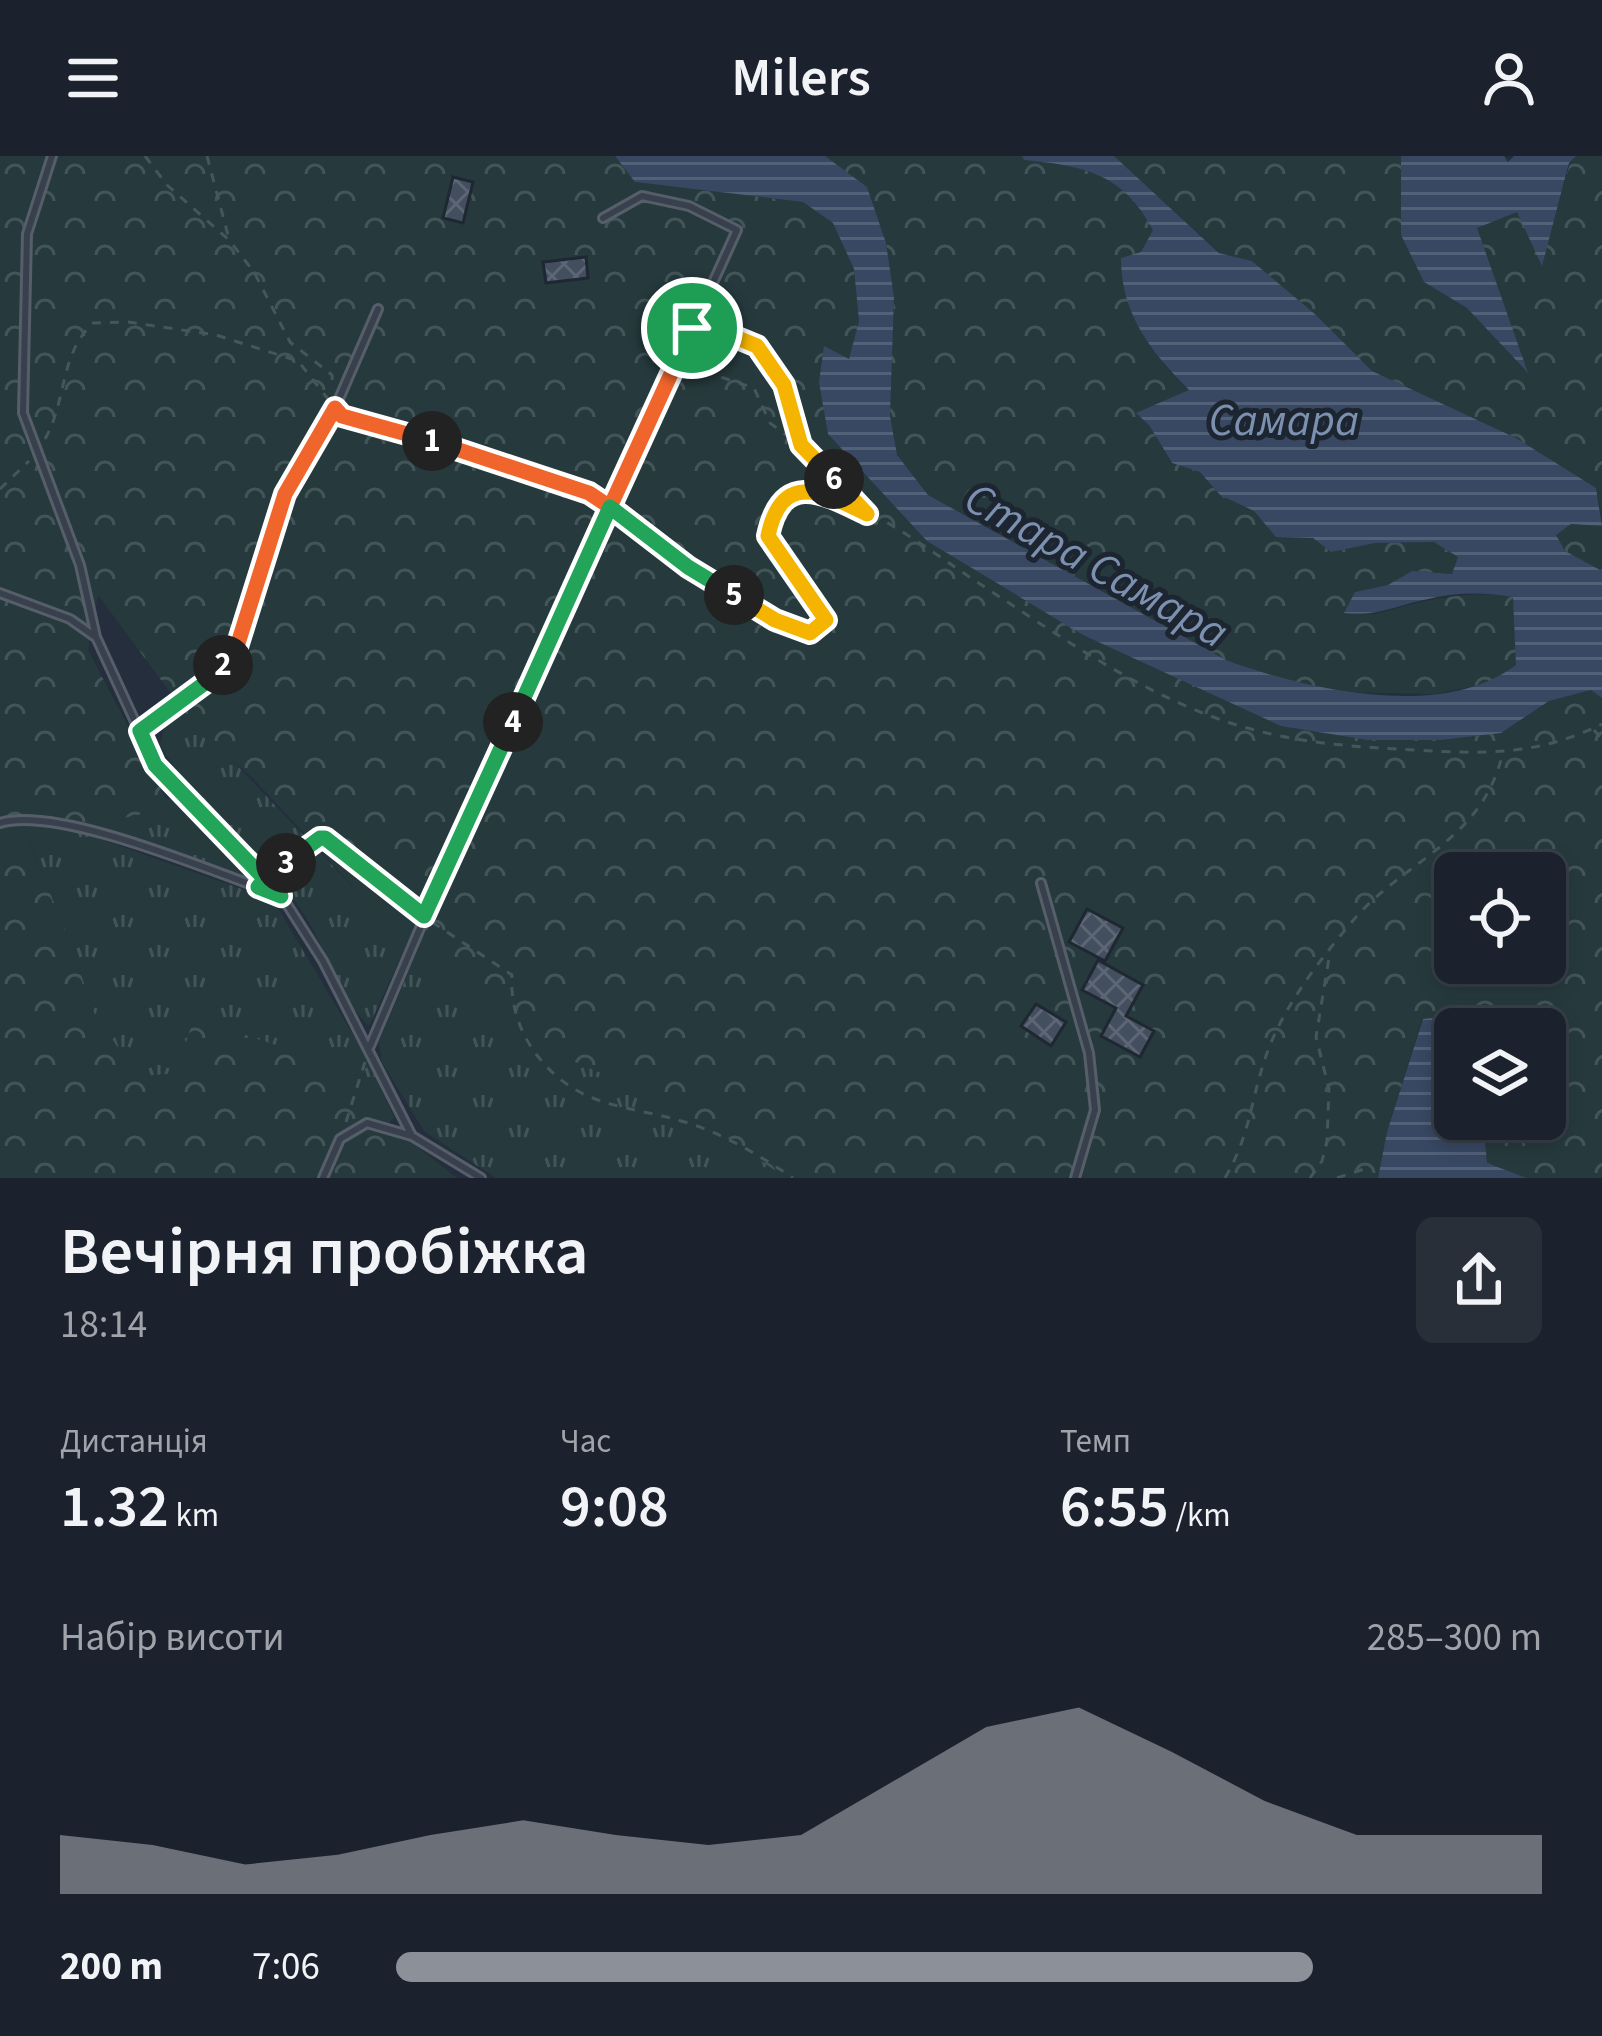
<!DOCTYPE html>
<html lang="uk">
<head>
<meta charset="utf-8">
<style>
	body { margin:0; font-family:"Source Sans 3",sans-serif; background:#282f39; color:#f1f3f6; height:100vh; display:flex; flex-direction:column; font-size:45px; white-space:nowrap }
	* { box-sizing:border-box; margin:0 }
	p { font-size:39px; color:#a0a4aa }
	.icon { flex:none; width:66px; height:66px; fill:none; stroke:currentColor; stroke-width:2; stroke-linecap:round; stroke-linejoin:round }
	.map { position:relative; height:1022px; overflow:hidden }
	.side { display:flex; flex-direction:column; background:#1b222d; flex:1 }
	.side>* { flex:none }
	.buttons { position:absolute; left:1434px; top:696px; display:grid; gap:24px }
	.buttons a { display:grid; place-items:center; width:132px; height:132px; border-radius:18px; background:#1b222d; box-shadow:0 6px 18px #0003,0 0 0 3px #393f49; font-size:60px }
	.pin { position:absolute; display:grid; place-items:center; width:102px; height:102px; color:#fff; margin:-51px; border:6px solid #fff; border-radius:50%; box-shadow:0 3px 12px #0007 }
	.km { position:absolute; width:60px; height:60px; margin:-30px; border-radius:50%; background:#222; color:#fff; font-size:33px; line-height:60px; text-align:center }
	.round { display:grid; place-items:center; flex:none; width:126px; height:126px; border-radius:18px; background:#282f39 }
	.headline { display:flex; align-items:center; justify-content:space-between; height:204px; padding:0 60px }
	h1 { font-size:66px; font-weight:600; line-height:90px }
	.stats { display:grid; grid-template-columns:repeat(3,1fr); gap:18px; height:204px; padding:12px 60px }
	.stats div { display:grid; align-content:center }
	.stats b { font-size:60px; font-weight:600 }
	.stats small { font-size:33px; font-weight:400 }
	.stats p { font-size:33px }
	.chart { height:336px; padding:24px 60px }
	.chart p { display:flex; justify-content:space-between }
	.chart svg { width:100%; height:216px; margin-top:12px; fill:#8c9099; opacity:.7 }
	ul { padding:0 60px; list-style:none; font-size:39px }
	li { display:grid; grid-template-columns:192px 144px 1fr; align-items:center; height:90px }
	li i { height:30px; border-radius:15px; background:#8c9099 }
	header { display:flex; justify-content:space-between; align-items:center; height:156px; padding:0 60px; background:#1b222d; font-size:54px; font-weight:600 }
	.map>svg:first-child { display:block }
	.grass { fill:url(#grass-tufts) }
	.forest { fill:url(#forest-crowns); fill-rule:evenodd }
	.water { fill:url(#water-rules) }
	.building { fill:url(#building-cross-hatch); stroke:#1f2733; stroke-width:3 }
	.lines { fill:none; stroke-linecap:round; stroke-linejoin:round }
	.service-casing { stroke:#565e6a; stroke-width:12 }
	.path { stroke:#44575a; stroke-width:3; stroke-dasharray:9 9; stroke-linecap:butt }
	.service { stroke:#37404c; stroke-width:6 }
	.split-1-casing { stroke:#fff; stroke-width:24 }
	.split-2-casing { stroke:#fff; stroke-width:24 }
	.split-3-casing { stroke:#fff; stroke-width:24 }
	.split-4-casing { stroke:#fff; stroke-width:24 }
	.split-5-casing { stroke:#fff; stroke-width:24 }
	.split-6-casing { stroke:#fff; stroke-width:24 }
	.split-7-casing { stroke:#fff; stroke-width:24 }
	.split-1 { stroke:#f0652b; stroke-width:15 }
	.split-2 { stroke:#f0652b; stroke-width:15 }
	.split-3 { stroke:#22a559; stroke-width:15 }
	.split-4 { stroke:#22a559; stroke-width:15 }
	.split-5 { stroke:#22a559; stroke-width:15 }
	.split-6 { stroke:#f5b400; stroke-width:15 }
	.split-7 { stroke:#f5b400; stroke-width:15 }
	.labels { text-anchor:middle; stroke-width:10; stroke-linejoin:round; paint-order:stroke }
	.water-label { font-size:45px; font-style:italic; fill:#7c90af; stroke:#1d2531 }
</style>
</head>
<body>
<header><svg class="icon" aria-label="menu" viewBox="0 0 24 24"><path d="M4 6h16M4 12h16M4 18h16"/></svg>Milers<svg class="icon" aria-label="person" viewBox="0 0 24 24"><circle cx="12" cy="8" r="4"/><path d="M4 21q1-7 8-7t8 7"/></svg></header>
<div class="map">
<svg width="1602" height="1022" viewBox="0 0 1602 1022">
	<defs>
		<pattern id="grass-tufts" width="24" height="20" patternUnits="userSpaceOnUse" patternTransform="scale(3)"><rect width="24" height="20" fill="#263a3d"/><path d="M3 7l-1-3M5 7V3M7 7l1-3M15 17l-1-3M17 17v-4M19 17l1-3" fill="none" stroke="#435558"/></pattern>
		<pattern id="forest-crowns" width="20" height="18" patternUnits="userSpaceOnUse" patternTransform="scale(3)"><rect width="20" height="18" fill="#263a3d"/><path d="M2 6a3 3 0 1 1 6 0M12 15a3 3 0 1 1 6 0" fill="none" stroke="#435558"/></pattern>
		<pattern id="water-rules" width="6" height="5" patternUnits="userSpaceOnUse" patternTransform="scale(3)"><rect width="6" height="5" fill="#384863"/><path d="M0 2.5h6" fill="none" stroke="#526078"/></pattern>
		<pattern id="building-cross-hatch" width="8" height="8" patternUnits="userSpaceOnUse" patternTransform="scale(3)"><rect width="8" height="8" fill="#434e5e"/><path d="M0 0l8 8M0 8l8-8" fill="none" stroke="#5c6674"/></pattern>
	</defs>
	<rect width="100%" height="100%" fill="#242e3c"/>
	<path class="grass" d="M 184,554 L 375,754 L 409,783 L 369,870 C 339,841 326,792 304,758 C 262,695 197,655 160,588 L 165,569 Z
		M 166,643 L 175,643 L 253,719 L 251,726 L 84,668 L 138,659 Z
		M 69,672 L 273,744 L 365,899 L 394,961 L 388,968 L 337,928 L 195,862 L 176,917 L 138,921 L 94,857 L 68,780 L 27,681 Z
		M 419,791 L 537,890 L 654,939 L 734,986 L 786,1022 L 496,1022 L 424,975 L 382,906 L 379,886 Z"/>
	<path class="forest" d="M 0,0 L 615,0 L 635,26 L 803,46 L 833,67 L 854,113 L 859,165 L 849,204 L 825,191 L 828,278 L 928,385 L 1083,479 L 1167,517 L 1368,584 L 1441,584 L 1501,577 L 1550,545 L 1591,534 L 1602,542 L 1602,1022 L 1527,1022 L 1487,1007 L 1483,963 L 1545,963 L 1545,873 L 1455,873 L 1455,916 L 1448,920 L 1443,892 L 1448,860 L 1422,864 L 1387,976 L 1378,1022 L 786,1022 L 734,986 L 654,939 L 537,890 L 375,754 L 252,621 L 201,578 L 98,439 L 88,494 L 166,643 L 138,659 L 27,682 L 68,780 L 94,857 L 138,921 L 176,917 L 194,862 L 282,891 L 337,928 L 457,1022 L 0,1022 ZM 1455,717 L 1545,717 L 1545,807 L 1455,807 Z
		M 825,0 L 1022,0 L 1024,4 C 1085,10 1124,18 1154,74 L 1141,96 L 1163,208 L 1189,235 L 1149,269 L 1171,307 L 1200,316 L 1220,339 L 1254,355 L 1276,381 L 1313,382 L 1331,396 L 1375,387 L 1434,386 L 1458,401 L 1452,418 L 1412,415 L 1388,429 L 1355,436 L 1373,459 C 1421,445 1464,433 1514,441 L 1517,509 L 1494,526 L 1434,538 L 1344,536 L 1276,523 L 1226,504 L 928,339 L 897,300 L 890,260 L 894,141 L 886,87 L 867,31 Z
		M 1114,0 L 1401,0 L 1401,79 L 1424,126 L 1467,152 L 1525,214 L 1477,72 L 1517,55 L 1542,108 L 1570,7 L 1576,0 L 1602,0 L 1602,361 L 1596,332 L 1516,282 L 1372,215 L 1316,159 L 1252,105 L 1220,97 Z
		M 1571,368 L 1602,370 L 1602,415 L 1565,395 L 1556,379 Z"/>
	<path class="water" d="M 615,0 L 825,0 L 867,31 L 886,87 L 894,141 L 890,260 L 897,299 L 928,339 L 1226,504 C 1306,534 1443,565 1516,509 L 1513,441 C 1485,436 1457,436 1428,443 C 1394,450 1381,460 1344,457 L 1355,436 L 1388,429 L 1412,415 L 1452,418 L 1458,401 L 1434,386 L 1375,387 L 1331,396 L 1313,382 L 1276,381 L 1254,355 L 1220,339 L 1200,316 L 1172,307 L 1149,269 L 1136,257 L 1189,234 C 1151,196 1121,158 1121,102 L 1141,96 L 1153,74 C 1123,17 1084,10 1024,4 L 1022,0 L 1114,0 L 1219,97 L 1252,105 L 1316,159 L 1372,215 L 1516,282 L 1596,332 L 1602,370 L 1571,368 L 1556,379 L 1565,395 L 1602,415 L 1602,542 L 1591,534 L 1549,545 L 1501,577 L 1441,584 L 1368,584 L 1281,570 L 1083,479 L 927,385 L 828,278 L 819,226 L 824,190 L 849,203 L 859,165 L 854,113 L 833,67 L 803,46 L 635,26 Z
		M 1401,0 L 1504,0 L 1508,6 L 1514,0 L 1576,0 L 1569,7 L 1542,110 L 1517,56 L 1477,72 L 1528,217 L 1467,152 L 1424,126 L 1401,79 Z
		M 1449,860 L 1443,892 L 1448,919 L 1455,916 L 1455,963 L 1483,963 L 1487,1007 L 1527,1022 L 1378,1022 L 1387,976 L 1423,863 Z"/>
	<path class="building" d="M 453,21 L 473,26 L 463,67 L 443,62 Z
		M 586,101 L 588,122 L 546,127 L 543,106 Z
		M 1087,753 L 1123,772 L 1105,805 L 1069,786 Z
		M 1098,804 L 1143,829 L 1126,860 L 1154,875 L 1140,901 L 1101,880 L 1116,852 L 1082,834 Z
		M 1036,848 L 1066,866 L 1051,890 L 1021,870 Z"/>
	<g class="lines">
		<defs>
			<path id="service" d="M 52,0 L 27,78 L 23,257 L 80,409 L 96,481 L 155,609 L 281,739 L 323,805 L 412,980 L 481,1022
				M 0,437 L 70,463 L 94,480
				M 139,575 L 209,524 L 235,497 L 285,338 L 335,252 L 378,153
				M 0,667 C 59,649 215,717 277,738
				M 1041,727 L 1089,897 L 1095,954 L 1075,1022
				M 370,890 L 435,737 L 737,74 L 689,50 L 642,40 L 603,62
				M 323,1022 L 340,983 L 367,967 L 412,980"/>
		</defs>
		<use href="#service" class="service-casing"/>
		<path class="path" d="M 145,0 L 167,29 L 229,84 L 254,116 L 290,186 L 332,219 L 333,232
			M 207,0 L 228,79
			M 704,174 L 723,176 L 757,190 L 784,229 L 801,289 L 862,352
			M 687,210 L 754,232 L 770,267 L 800,289
			M 341,260 L 588,337 L 604,348
			M 45,283 C 67,245 59,199 93,167 L 128,166 L 216,179 L 298,205 L 328,243
			M 0,333 L 29,305
			M 617,357 C 677,402 738,451 810,477 L 826,464 L 768,380 L 772,361 L 790,337 C 844,326 932,397 977,426 C 1061,481 1153,547 1251,573 C 1305,588 1359,591 1414,594 C 1484,598 1537,600 1602,568
			M 1594,574 L 1602,583
			M 274,714 L 320,681 L 325,682 L 415,753
			M 432,766 L 512,819 C 510,847 519,875 536,898 C 578,953 624,948 685,966 C 724,978 759,999 793,1022
			M 346,966 L 365,906
			M 1225,1022 C 1251,977 1250,946 1266,900 C 1283,850 1322,801 1356,761 C 1407,704 1481,684 1502,600
			M 1310,1022 L 1322,1005 L 1327,985 L 1329,933 L 1316,881 L 1330,796
			M 1337,1022 L 1364,1013"/>
		<use href="#service" class="service"/>
	</g>
	<g class="lines">
		<defs>
			<path id="split-1" d="M 432,285 L 589,337 L 610,351 L 692,172"/>
			<path id="split-2" d="M 223,509 L 235,497 L 285,338 L 335,252 L 342,260 L 432,285"/>
			<path id="split-3" d="M 223,509 L 209,524 L 140,575 L 155,609 L 281,740 L 258,731 C 266,721 275,714 286,707"/>
			<path id="split-4" d="M 286,707 L 320,682 L 325,682 L 424,760 L 513,566"/>
			<path id="split-5" d="M 513,566 L 610,351 L 688,411 L 734,439"/>
			<path id="split-6" d="M 734,439 L 775,464 L 810,477 L 826,464 L 768,380 C 782,313 824,337 867,358 L 834,323"/>
			<path id="split-7" d="M 692,172 L 723,176 L 757,190 L 784,229 L 801,289 L 834,323"/>
		</defs>
		<use href="#split-1" class="split-1-casing"/>
		<use href="#split-2" class="split-2-casing"/>
		<use href="#split-3" class="split-3-casing"/>
		<use href="#split-4" class="split-4-casing"/>
		<use href="#split-5" class="split-5-casing"/>
		<use href="#split-6" class="split-6-casing"/>
		<use href="#split-7" class="split-7-casing"/>
		<use href="#split-1" class="split-1"/>
		<use href="#split-2" class="split-2"/>
		<use href="#split-3" class="split-3"/>
		<use href="#split-4" class="split-4"/>
		<use href="#split-5" class="split-5"/>
		<use href="#split-6" class="split-6"/>
		<use href="#split-7" class="split-7"/>
	</g>
	<g class="labels">
		<g class="water-label">
			<text x="1284" y="279">Самара</text>
			<text transform="translate(1097 408) rotate(29)" y="16">Стара Самара</text>
		</g>
	</g>
</svg>
<div class="buttons">
<a><svg class="icon" aria-label="locate" viewBox="0 0 24 24"><circle cx="12" cy="12" r="6"/><path d="M12 2v4M12 18v4M2 12h4M18 12h4"/></svg></a>
<a><svg class="icon" aria-label="layers" viewBox="0 0 24 24"><path d="M12 4l9 5-9 5-9-5zM3 14l9 5 9-5"/></svg></a>
</div>
<div class="pin" style="left:692px;top:172px;background:#1e9e55"><svg class="icon" aria-label="arrive" viewBox="0 0 24 24"><path d="M6 21V4h12l-3 4 3 4H6"/></svg></div>
<b class="km" style="left:432px;top:285px">1</b>
<b class="km" style="left:223px;top:509px">2</b>
<b class="km" style="left:286px;top:707px">3</b>
<b class="km" style="left:513px;top:566px">4</b>
<b class="km" style="left:734px;top:439px">5</b>
<b class="km" style="left:834px;top:323px">6</b>
</div>
<section class="side">
<div class="headline"><div><h1>Вечірня пробіжка</h1><p>18:14</p></div><a class="round"><svg class="icon" aria-label="share" viewBox="0 0 24 24"><path d="M12 15V3M7 8l5-5 5 5M5 13v7h14v-7"/></svg></a></div>
<div class="stats">
<div><p>Дистанція</p><b>1.32<small> km</small></b></div>
<div><p>Час</p><b>9:08</b></div>
<div><p>Темп</p><b>6:55<small> /km</small></b></div>
</div>
<div class="chart"><p><span>Набір висоти</span>285–300 m</p>
<svg viewBox="0 0 160 44" preserveAspectRatio="none"><path d="M0 44V32L10 34L20 38L30 36L40 32L50 29L60 32L70 34L80 32L90 21L100 10L110 6L120 15L130 25L140 32L150 32L160 32V44z"/></svg>
</div>
<ul>
<li><b>200 m</b>7:06<i style="width:80%"></i></li>
</ul>
</section>
</body>
</html>
